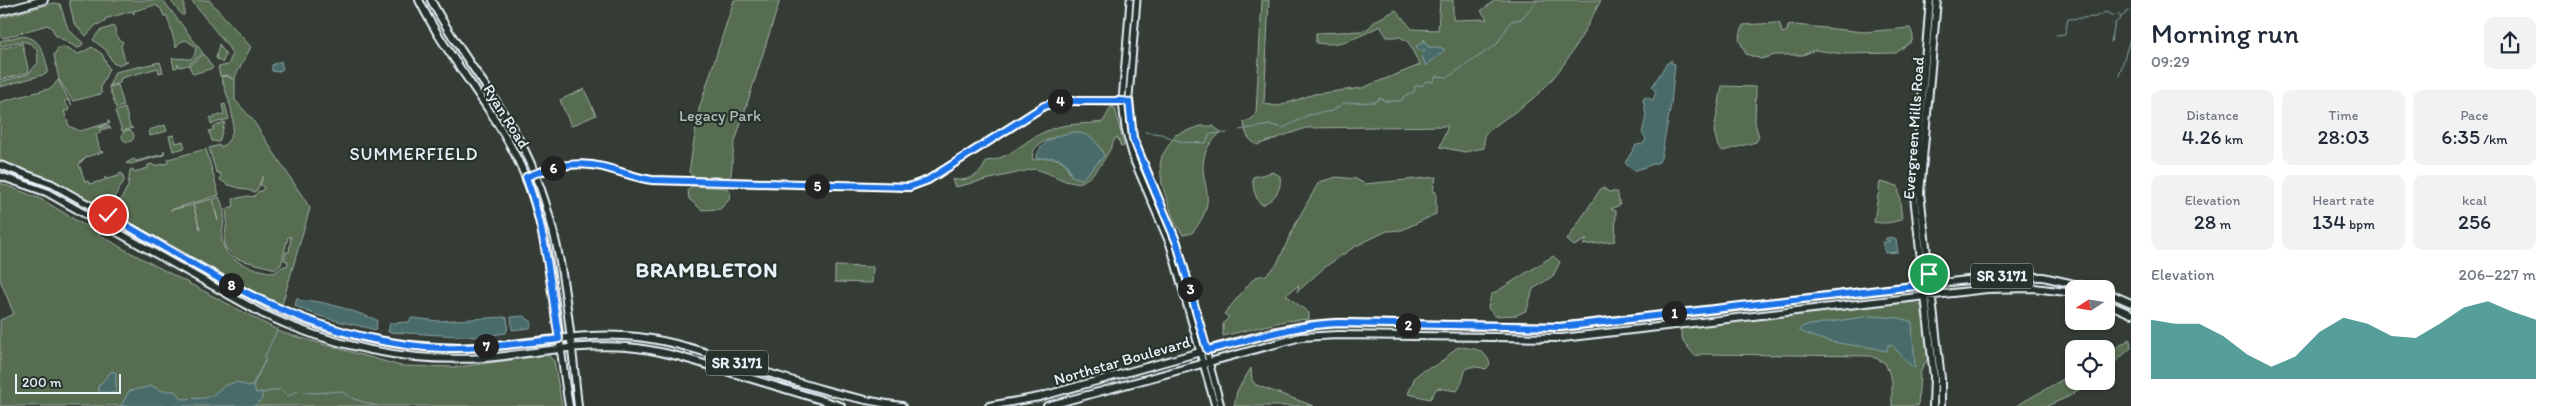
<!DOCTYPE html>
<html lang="en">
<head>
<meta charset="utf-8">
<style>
	body { margin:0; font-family:Itim,sans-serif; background:#f2f2f3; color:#1f2937; height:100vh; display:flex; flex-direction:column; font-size:19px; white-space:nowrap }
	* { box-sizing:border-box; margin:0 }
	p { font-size:16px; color:#747a83 }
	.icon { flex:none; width:28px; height:28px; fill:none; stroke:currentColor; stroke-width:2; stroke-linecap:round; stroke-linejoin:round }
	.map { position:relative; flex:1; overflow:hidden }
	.side { display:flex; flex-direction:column; background:#fff; width:425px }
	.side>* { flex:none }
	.needle { width:32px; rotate:258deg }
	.tools { position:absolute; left:2065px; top:280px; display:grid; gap:10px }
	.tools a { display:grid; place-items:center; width:50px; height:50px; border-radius:10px; background:#fff; box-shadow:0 1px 4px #0004; font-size:25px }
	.scale { position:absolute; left:15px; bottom:12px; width:106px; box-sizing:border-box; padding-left:5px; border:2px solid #e8f1f8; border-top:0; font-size:14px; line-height:18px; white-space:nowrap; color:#e8f1f8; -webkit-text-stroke:4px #26332d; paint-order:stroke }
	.pin { position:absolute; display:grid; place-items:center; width:42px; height:42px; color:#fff; margin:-21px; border:2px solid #fff; border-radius:50%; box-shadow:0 1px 5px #0007 }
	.km { position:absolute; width:25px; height:25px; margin:-12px; border-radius:50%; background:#222; color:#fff; font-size:14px; line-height:25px; text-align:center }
	.round { display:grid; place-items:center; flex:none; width:52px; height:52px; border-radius:10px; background:#f2f2f3 }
	.headline { display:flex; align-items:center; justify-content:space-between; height:85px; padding:0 20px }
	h1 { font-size:28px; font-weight:600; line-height:38px }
	.stats { display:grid; grid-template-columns:repeat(3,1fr); gap:8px; height:85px; padding:5px 20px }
	.stats div { display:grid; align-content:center; border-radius:10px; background:#f2f2f3; text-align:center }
	.stats b { font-size:21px; font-weight:600 }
	.stats small { font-size:14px; font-weight:400 }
	.stats p { font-size:14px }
	.chart { height:140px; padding:10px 20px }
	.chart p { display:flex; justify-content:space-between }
	.chart svg { width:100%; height:90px; margin-top:5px; fill:#0f766e; opacity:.7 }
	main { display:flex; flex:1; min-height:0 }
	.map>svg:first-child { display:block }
	.green { fill:#576d51; stroke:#a0afa4; fill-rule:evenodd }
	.water { fill:#486c6b; stroke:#88a1a3 }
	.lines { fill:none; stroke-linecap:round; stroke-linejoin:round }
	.stream { stroke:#88a1a3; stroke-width:1 }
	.minor-casing { stroke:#e8f1f8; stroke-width:9 }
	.major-casing { stroke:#e8f1f8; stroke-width:10 }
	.minor { stroke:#26332d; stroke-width:5 }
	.major { stroke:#26332d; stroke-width:6 }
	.route-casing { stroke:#fff; stroke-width:10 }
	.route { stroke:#1a73e8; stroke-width:6 }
	.labels { text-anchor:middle; stroke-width:4.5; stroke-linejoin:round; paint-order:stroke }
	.shield { fill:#26332d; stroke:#aeb8bb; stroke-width:1 }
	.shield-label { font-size:15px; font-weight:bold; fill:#e8f1f8 }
	.park-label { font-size:16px; fill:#aebcb5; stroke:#26332d }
	.street-label { font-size:16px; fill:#e8f1f8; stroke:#26332d }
	.neighbourhood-label { font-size:18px; letter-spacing:1px; fill:#e8f1f8; stroke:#26332d }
	.district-label { font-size:21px; font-weight:bold; letter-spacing:1px; fill:#e8f1f8; stroke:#26332d }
</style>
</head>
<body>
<main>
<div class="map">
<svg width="2131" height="406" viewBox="0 0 2131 406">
	<rect width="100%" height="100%" fill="#343c35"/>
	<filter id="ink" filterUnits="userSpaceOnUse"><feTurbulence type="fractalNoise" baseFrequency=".02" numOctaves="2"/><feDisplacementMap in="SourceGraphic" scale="10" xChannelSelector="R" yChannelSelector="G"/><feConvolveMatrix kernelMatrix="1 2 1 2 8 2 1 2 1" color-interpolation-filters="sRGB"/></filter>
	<g filter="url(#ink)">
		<path class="green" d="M 69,0 L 163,0 L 203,53 L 188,65 L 180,67 L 178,64 L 178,67 L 174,68 L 172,58 L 191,59 L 195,54 L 196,47 L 186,40 L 180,42 L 176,47 L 167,16 L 164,16 L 161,9 L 155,5 L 134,11 L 134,14 L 132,11 L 105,19 L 105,22 L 96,25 L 86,36 L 74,23 Z
			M 170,0 L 184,1 L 184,15 L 182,15 Z
			M 191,0 L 209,0 L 251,47 L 235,77 L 235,100 L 252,119 L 310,208 L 281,308 L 188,257 L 119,216 L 115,211 L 128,186 L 130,170 L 133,169 L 134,172 L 148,168 L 148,165 L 152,164 L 154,166 L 168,163 L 168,159 L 206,149 L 219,195 L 170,210 L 193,205 L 200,229 L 193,204 L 212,199 L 218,221 L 213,199 L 219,197 C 227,215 224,218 222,235 C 220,263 255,269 274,273 L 284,266 L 287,266 L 288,261 L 284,260 L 286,252 L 289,252 L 291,237 L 288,237 L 281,265 L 276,269 L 237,259 L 225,248 C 223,234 229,222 226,209 L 234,206 L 233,199 L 248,196 L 253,197 L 259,191 L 262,191 L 264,187 L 260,185 L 263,176 L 257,190 L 254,192 L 229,185 L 220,180 L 221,174 L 216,172 L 209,148 L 220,145 L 221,147 C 245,133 227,98 221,77 L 227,76 L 234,80 L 227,75 L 220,76 L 218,67 L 228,65 L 232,55 L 229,48 Z
			M 734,0 L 780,0 L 734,145 L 731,175 L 726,179 L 694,178 L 689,172 L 699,109 Z
			M 1262,0 L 1269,0 L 1264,104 L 1279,106 L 1314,94 L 1362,88 L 1420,65 L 1408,42 L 1400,37 L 1387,37 L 1380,26 C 1359,37 1340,47 1316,43 L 1316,33 L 1361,31 L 1369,28 L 1375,21 L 1396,10 L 1412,29 L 1438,30 L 1440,0 L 1453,0 L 1453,20 L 1487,19 L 1481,11 L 1495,0 L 1601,0 C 1582,36 1563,74 1531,100 C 1516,112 1500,121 1484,135 L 1484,148 L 1465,152 L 1440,147 L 1448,126 L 1306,128 L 1257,145 C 1247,139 1245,133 1244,122 L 1252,119 L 1256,113 Z
			M 54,3 L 60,4 L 68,29 L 83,43 L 81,47 L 77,48 L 55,35 L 52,28 L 47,25 L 4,38 L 0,36 L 0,18 Z
			M 1776,23 L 1780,24 L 1782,33 L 1787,31 L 1788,26 L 1795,25 L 1864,32 L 1910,28 L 1913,35 L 1912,41 L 1896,53 L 1843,54 L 1815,50 L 1803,55 L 1775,55 L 1761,59 L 1746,54 L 1739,39 L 1743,25 Z
			M 114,26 L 118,39 L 123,42 L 121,46 L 125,61 L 128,61 L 118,65 L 113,63 L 106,50 L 93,40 L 99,31 Z
			M 20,36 C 41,36 44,54 48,70 L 46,74 L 0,87 L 0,82 L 28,74 L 38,63 L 37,50 C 27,36 13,43 0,47 L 0,41 Z
			M 22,43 L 29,72 L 0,80 L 0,49 Z
			M 219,44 L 226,55 L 222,63 L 216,58 Z
			M 63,47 L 79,54 L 92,47 L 102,54 L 109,69 L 101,86 L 101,94 L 73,101 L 59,80 L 54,55 L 58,48 Z
			M 204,54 L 213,68 L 193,74 L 189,66 Z
			M 160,62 L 163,72 L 159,73 L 158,68 L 121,78 L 120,83 L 109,86 L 115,72 Z
			M 58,80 L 72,105 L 67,100 L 64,102 L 69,108 L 68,111 L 64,111 L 69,126 L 80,131 L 108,123 L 108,120 L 110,123 L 98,128 L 109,126 L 111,130 L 109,128 L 100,130 L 100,133 L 96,135 L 100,151 L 103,152 L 86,157 L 79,164 L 85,182 L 88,181 L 90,184 L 105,180 L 105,177 L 107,179 L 119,176 L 119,173 L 123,174 L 124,181 L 107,209 L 42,176 L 0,162 L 0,102 L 52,88 Z
			M 118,85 L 124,106 L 116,108 L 109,87 Z
			M 1722,86 L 1756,87 L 1755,123 L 1759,137 L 1756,142 L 1723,151 L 1718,147 L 1714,131 Z
			M 584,89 L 596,115 L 571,126 L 560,100 Z
			M 225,104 L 229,119 L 211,124 L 210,118 L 224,114 L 222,105 Z
			M 1111,107 L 1115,108 L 1124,146 L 1121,147 L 1118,138 L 1115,138 C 1110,152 1092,184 1075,183 C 1061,182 1048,171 1034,169 L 955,187 L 952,179 C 965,183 983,175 986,161 C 1010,159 1022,142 1042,133 C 1064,122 1080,125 1103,122 ZM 1075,132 L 1104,156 L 1082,179 L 1069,172 C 1066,156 1047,156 1033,160 C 1027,142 1063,134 1075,132 Z
			M 125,108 L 130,127 L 133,128 L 122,131 L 115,111 Z
			M 225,122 L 219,142 L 212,141 L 209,131 L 213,130 L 214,126 Z
			M 165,125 L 167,131 L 150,136 L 149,130 Z
			M 1201,126 L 1213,126 L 1221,132 C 1216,137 1209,144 1206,151 C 1194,183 1224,194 1192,233 L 1183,235 L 1174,221 L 1162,184 L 1160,165 L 1162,156 L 1175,135 Z
			M122 136a6 6 0 1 1 12 0a6 6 0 1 1-12 0Z
			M 174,135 L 176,143 L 183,141 L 185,148 L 173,151 L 169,136 Z
			M 164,150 L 164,155 L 131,164 L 126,163 L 134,159 L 136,161 L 164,154 Z
			M 1273,172 L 1280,176 C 1282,190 1275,199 1262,205 C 1255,199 1252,186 1253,177 Z
			M 1337,177 L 1356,179 L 1365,184 L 1436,177 L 1433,191 L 1436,192 L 1436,214 L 1402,230 L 1387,231 L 1354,247 L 1325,267 L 1297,292 L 1299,285 L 1286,295 L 1309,313 L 1309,319 L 1285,321 L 1223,336 L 1223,324 L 1229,317 L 1224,314 L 1255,277 L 1266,275 L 1277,264 L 1298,219 L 1319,182 Z
			M 1880,182 L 1898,186 L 1902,219 C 1893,223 1884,224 1874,222 Z
			M 0,183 L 41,199 L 122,248 L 283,333 L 401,366 L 458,367 L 548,355 L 554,361 L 562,406 L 0,406 L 0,320 L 14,314 L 0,280 Z
			M 692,186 L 727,188 L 730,192 L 729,200 L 720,209 L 702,210 L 689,199 L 688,190 Z
			M 1602,187 L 1609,192 L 1617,192 L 1620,205 L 1611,209 L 1616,211 L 1615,241 L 1583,245 L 1587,239 L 1574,246 L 1567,240 Z
			M 1553,256 L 1560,262 L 1553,276 L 1533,289 L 1527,310 L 1517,315 L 1495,316 L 1488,308 L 1491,295 Z
			M 835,266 L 873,267 L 872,283 L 835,282 Z
			M 1915,302 L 1923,307 L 1929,356 L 1920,373 L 1918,406 L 1892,406 L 1892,380 L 1885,363 L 1871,356 L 1702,354 L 1695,356 L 1683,341 L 1680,328 Z
			M 2130,339 L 2131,348 L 2106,370 L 2106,354 Z
			M 1461,347 C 1476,349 1485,349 1490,364 L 1486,369 C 1457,361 1469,376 1457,391 L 1437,388 L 1430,399 L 1408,394 L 1415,377 L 1422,371 L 1439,364 L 1456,348 Z
			M 1251,368 L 1252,380 L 1256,385 L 1314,406 L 1234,406 L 1237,391 Z
			M 2074,373 L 2074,381 L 2092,381 L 2068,397 L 2047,406 L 2016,406 Z"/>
		<path class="water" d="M 1424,39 L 1428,47 L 1440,47 L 1445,50 L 1426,66 L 1421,54 L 1425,50 L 1418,50 L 1416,46 L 1423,43 Z
			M 1672,60 L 1671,63 L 1675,64 L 1671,104 L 1661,158 L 1659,162 L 1634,171 L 1625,163 L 1636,145 L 1643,144 L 1646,139 L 1642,133 L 1646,116 L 1643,99 L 1646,97 L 1653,100 L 1656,92 L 1652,87 L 1666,64 Z
			M 281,61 L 283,69 L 278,72 L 272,71 L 272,65 Z
			M 1075,132 C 1090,134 1099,142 1104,156 L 1082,179 L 1071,176 C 1070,173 1069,167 1067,165 C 1061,155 1045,158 1036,159 C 1041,139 1057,135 1075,132 Z
			M 1890,237 L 1896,240 L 1898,252 L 1885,253 L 1883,242 L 1891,242 L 1885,239 Z
			M 297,298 L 301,301 C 318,298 359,313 377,320 L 376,330 C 349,323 320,319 295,306 Z
			M 524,316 L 532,322 L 530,328 L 512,330 L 511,317 Z
			M 1870,316 L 1900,318 L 1912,322 L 1915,368 L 1910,365 L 1892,345 L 1888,345 L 1887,351 C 1880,351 1875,347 1868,347 C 1849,345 1815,341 1799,330 L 1803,326 Z
			M 504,317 L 507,318 L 508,327 L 506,333 L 478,337 L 388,332 L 390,323 L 409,322 L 410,319 L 414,318 L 438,321 Z
			M 265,361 L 253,385 L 256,393 L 262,392 L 262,399 L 255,406 L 121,406 L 129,391 L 152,386 L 162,391 L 175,391 L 181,399 L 205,398 L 213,395 L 223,386 L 237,382 L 251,387 Z
			M 112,371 L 116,373 L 116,391 L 115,393 L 99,392 L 98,386 Z"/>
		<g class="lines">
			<path class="stream" d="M 2121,17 L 2131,9
				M 2056,35 L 2065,34 L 2068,19 L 2095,17 L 2106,12 L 2113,16 L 2118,14 L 2121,18 L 2115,23 L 2111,42
				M 2119,76 L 2131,35
				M 1239,130 L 1270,125 L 1284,128 L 1308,115 L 1332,111 L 1344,103 L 1375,102 L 1380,98 L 1385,101 L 1401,101 L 1404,96 L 1414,92 L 1415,86 L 1423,85 L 1426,81 L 1433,82 L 1436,76 L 1448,77 L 1497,44 L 1511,21 L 1521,19 L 1538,0
				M 1145,132 L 1161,134 L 1182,142 L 1206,143 L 1210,134 L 1227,133
				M 265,362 L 265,356 L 278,328
				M 262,393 L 281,389 L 288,396 L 297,391 L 314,393 L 340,391 L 354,399 L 377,406"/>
			<defs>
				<path id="minor" d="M 1130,0 L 1122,101 L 1125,129 L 1134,161 L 1170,245 L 1215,406
					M 1137,0 L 1129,97 L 1133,138 L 1177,243 L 1221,406
					M 526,177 C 551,168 576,160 603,167 C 620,171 635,178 652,180 L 909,187 L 928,180 L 1044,106 L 1061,101 L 1129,102"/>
				<path id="major" d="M 419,0 C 448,60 495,108 522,169 C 555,242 555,327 569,406
					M 431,0 C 458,53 499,98 525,151 C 563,228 569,322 578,406
					M 1930,0 L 1914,196 L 1934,377 L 1933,406
					M 1937,0 L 1920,193 L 1941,379 L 1941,406
					M 0,12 L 44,0
					M 0,165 L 52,184 L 270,306 C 335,336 408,351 480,347 C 532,344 585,331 638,337 C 672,341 705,352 737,363 C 791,380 845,399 902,406
					M 0,176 L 46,192 L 261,313 C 330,346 407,363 484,358 C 531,354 579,343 627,347 C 663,350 695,361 729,372 C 766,383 804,395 841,406
					M 2106,292 L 2131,303
					M 2106,303 L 2131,314
					M 989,406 L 1039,397 L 1272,332 L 1311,325 L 1338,323 L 1560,327 L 2002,276 L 2043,277 L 2096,289
					M 1047,406 L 1301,337 L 1338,335 L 1562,338 L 1987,289 L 2034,288 L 2074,293"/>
			</defs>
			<use href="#minor" class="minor-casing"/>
			<use href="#major" class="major-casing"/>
			<use href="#minor" class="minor"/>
			<use href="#major" class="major"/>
		</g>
	</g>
	<g class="lines" filter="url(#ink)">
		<defs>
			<path id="route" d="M 108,215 C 219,278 310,342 442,348 C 479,349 515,344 552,340 L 559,339 C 550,284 546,230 526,177 C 551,167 576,160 603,167 C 620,171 635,178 652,180 L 909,187 L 928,180 L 1044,106 L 1061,101 L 1122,101 L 1129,102 L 1133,138 L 1177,243 L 1207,350 C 1251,340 1292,325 1338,323 L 1560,327 L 1923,285 L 1930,284 L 1929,274"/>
		</defs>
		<use href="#route" class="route-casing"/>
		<use href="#route" class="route"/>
	</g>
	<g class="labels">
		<g class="shield">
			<rect x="1971" y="263.5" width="62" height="25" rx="4"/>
			<rect x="706" y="350.5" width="62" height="25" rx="4"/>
		</g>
		<g class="shield-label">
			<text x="2002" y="281">SR 3171</text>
			<text x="737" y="368">SR 3171</text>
		</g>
		<g class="park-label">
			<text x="720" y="121">Legacy Park</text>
		</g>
		<g class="street-label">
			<text transform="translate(507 116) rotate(58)" y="6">Ryan Road</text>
			<text transform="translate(1913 128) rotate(-86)" y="6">Evergreen Mills Road</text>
			<text transform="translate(1122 360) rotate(-16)" y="6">Northstar Boulevard</text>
		</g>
		<g class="neighbourhood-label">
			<text x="414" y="160">SUMMERFIELD</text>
		</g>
		<g class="district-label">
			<text x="707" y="277">BRAMBLETON</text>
		</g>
	</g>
</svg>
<div class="tools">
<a><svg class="needle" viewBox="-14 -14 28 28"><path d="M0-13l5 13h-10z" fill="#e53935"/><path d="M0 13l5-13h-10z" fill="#747a83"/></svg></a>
<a><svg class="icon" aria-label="locate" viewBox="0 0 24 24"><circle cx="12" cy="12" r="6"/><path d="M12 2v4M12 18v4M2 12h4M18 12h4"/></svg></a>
</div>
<div class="scale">200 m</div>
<div class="pin" style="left:1929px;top:274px;background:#1e9e55"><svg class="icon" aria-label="arrive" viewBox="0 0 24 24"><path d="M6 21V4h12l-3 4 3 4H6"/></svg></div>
<div class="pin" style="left:108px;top:215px;background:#d93025"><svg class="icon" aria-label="check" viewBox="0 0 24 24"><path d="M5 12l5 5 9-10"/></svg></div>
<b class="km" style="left:1674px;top:313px">1</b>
<b class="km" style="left:1408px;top:325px">2</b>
<b class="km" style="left:1190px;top:289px">3</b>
<b class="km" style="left:1060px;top:101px">4</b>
<b class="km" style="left:817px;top:186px">5</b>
<b class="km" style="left:553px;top:168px">6</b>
<b class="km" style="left:486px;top:346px">7</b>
<b class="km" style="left:231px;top:285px">8</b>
</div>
<section class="side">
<div class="headline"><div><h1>Morning run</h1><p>09:29</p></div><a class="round"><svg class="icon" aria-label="share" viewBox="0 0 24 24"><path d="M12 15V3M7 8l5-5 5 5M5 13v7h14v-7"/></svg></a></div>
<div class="stats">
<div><p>Distance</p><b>4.26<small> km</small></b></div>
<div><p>Time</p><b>28:03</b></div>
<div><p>Pace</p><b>6:35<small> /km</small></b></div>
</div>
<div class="stats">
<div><p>Elevation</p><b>28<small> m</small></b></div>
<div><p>Heart rate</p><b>134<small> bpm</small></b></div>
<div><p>kcal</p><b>256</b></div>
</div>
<div class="chart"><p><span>Elevation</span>206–227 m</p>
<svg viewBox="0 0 160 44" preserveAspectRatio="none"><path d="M0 44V15L10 17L20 17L30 23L40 32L50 38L60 33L70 21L80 14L90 17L100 23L110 24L120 17L130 9L140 6L150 11L160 15V44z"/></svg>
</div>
</section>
</main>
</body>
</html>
